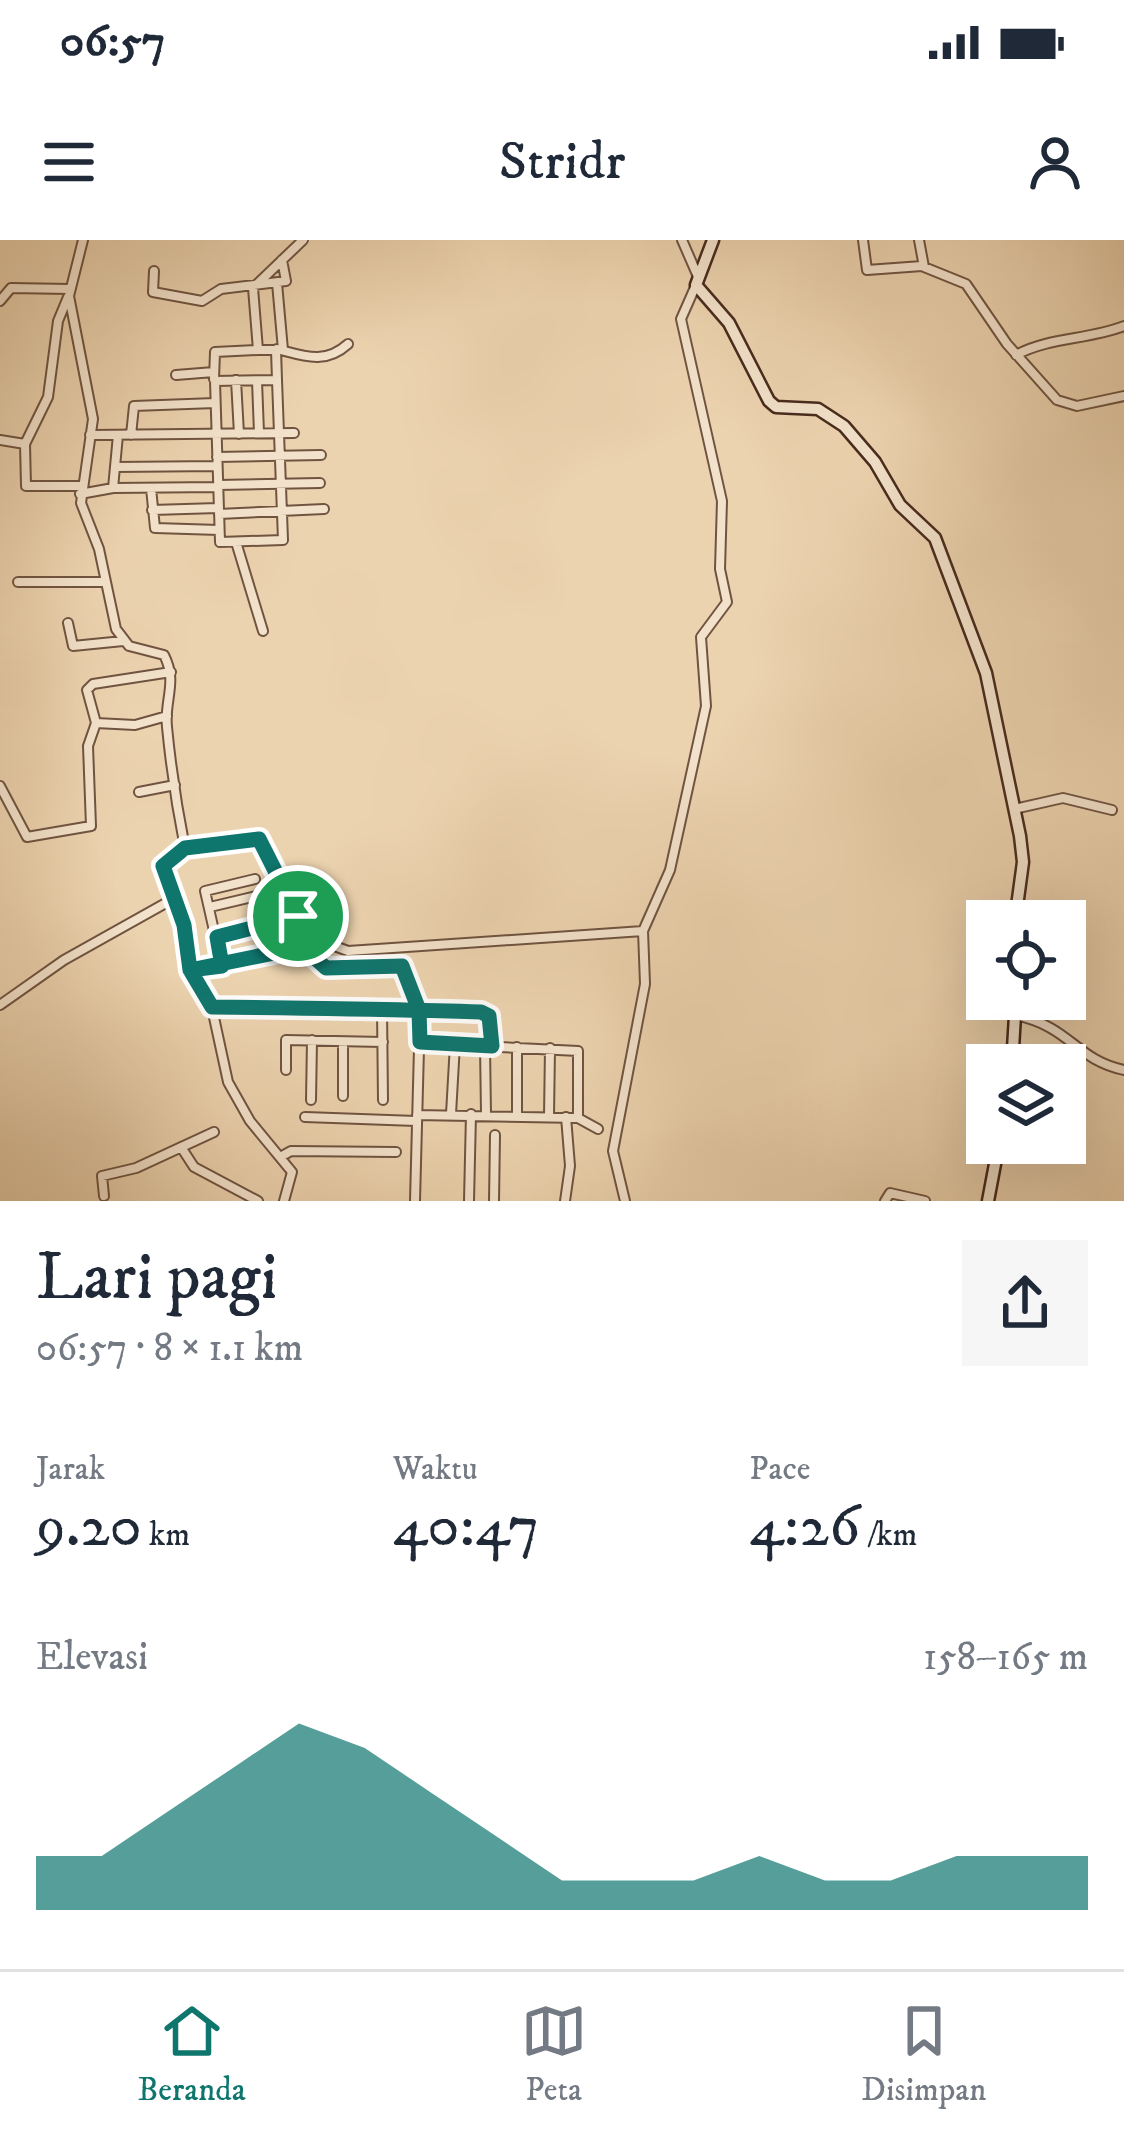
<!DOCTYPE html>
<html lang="id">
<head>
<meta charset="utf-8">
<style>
	body { margin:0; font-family:"IM FELL DW Pica",serif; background:#f6f6f7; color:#1f2937; height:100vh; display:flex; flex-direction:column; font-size:45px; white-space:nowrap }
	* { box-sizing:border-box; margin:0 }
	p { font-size:39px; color:#747a83 }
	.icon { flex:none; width:66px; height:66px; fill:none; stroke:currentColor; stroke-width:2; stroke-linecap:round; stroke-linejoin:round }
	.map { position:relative; height:961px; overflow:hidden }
	.side { display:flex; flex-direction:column; background:#fff; flex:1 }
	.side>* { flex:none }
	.tools { position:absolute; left:966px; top:660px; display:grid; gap:24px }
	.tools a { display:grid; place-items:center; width:120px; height:120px; border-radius:0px; background:#fff; box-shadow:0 12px 48px #0002; font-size:60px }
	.pin { position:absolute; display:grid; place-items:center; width:102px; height:102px; color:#fff; margin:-51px; border:6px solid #fff; border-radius:50%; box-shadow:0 3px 12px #0007 }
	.round { display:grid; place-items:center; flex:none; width:126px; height:126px; border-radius:0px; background:#f6f6f7 }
	.summary { display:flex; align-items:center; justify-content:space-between; height:204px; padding:0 36px }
	h1 { font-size:66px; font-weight:600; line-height:90px }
	.stats { display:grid; grid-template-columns:repeat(3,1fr); gap:18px; height:204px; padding:12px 36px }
	.stats div { display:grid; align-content:center }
	.stats b { font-size:60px; font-weight:600 }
	.stats small { font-size:33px; font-weight:400 }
	.stats p { font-size:33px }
	.chart { height:336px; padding:24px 36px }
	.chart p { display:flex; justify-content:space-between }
	.chart svg { width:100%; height:216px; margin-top:12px; fill:#0f766e; opacity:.7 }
	.status { display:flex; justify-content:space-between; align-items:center; height:84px; padding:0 60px; background:#fff; direction:ltr }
	.status svg { height:33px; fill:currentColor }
	header { display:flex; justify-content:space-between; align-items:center; height:156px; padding:0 36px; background:#fff; font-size:54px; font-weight:600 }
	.tabs { display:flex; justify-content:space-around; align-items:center; height:168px; border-top:3px solid #e0e1e3; background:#fff; font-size:33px; color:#747a83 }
	.tabs a { display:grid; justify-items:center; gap:6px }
	.tabs .selected { color:#0f766e }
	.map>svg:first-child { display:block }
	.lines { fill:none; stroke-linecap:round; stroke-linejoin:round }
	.street-casing { stroke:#705441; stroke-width:12 }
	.secondary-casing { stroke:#472a1c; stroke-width:15 }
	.street { stroke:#f3e2cb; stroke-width:8 }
	.secondary { stroke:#f3e2cb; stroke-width:10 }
	.route-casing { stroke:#fff; stroke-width:24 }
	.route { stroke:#0f766e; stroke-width:15 }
</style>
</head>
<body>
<div class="status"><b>06:57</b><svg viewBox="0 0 49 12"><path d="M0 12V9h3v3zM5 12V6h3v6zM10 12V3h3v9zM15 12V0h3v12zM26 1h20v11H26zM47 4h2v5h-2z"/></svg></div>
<header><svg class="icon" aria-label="menu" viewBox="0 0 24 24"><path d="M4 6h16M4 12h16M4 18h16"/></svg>Stridr<svg class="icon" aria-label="person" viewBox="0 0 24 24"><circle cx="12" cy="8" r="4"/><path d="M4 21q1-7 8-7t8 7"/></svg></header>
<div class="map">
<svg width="1124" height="961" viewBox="0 0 1124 961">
	<rect width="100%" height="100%" fill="#ecd3af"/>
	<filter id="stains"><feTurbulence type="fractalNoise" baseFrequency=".00167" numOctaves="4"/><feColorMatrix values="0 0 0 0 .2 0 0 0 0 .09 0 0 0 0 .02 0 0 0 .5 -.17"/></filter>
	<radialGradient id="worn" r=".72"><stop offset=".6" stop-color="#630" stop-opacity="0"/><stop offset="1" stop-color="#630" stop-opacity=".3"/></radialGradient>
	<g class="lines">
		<defs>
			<path id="street" d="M 83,0 L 69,56 L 93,179 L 81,263 L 99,309 L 116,389 L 129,406 L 164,415 C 178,442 164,460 167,487 C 171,528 177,568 185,608
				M 682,0 L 699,39
				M 863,0 L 867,30 L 922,26
				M 919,0 L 924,27 L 966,44 L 1007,104 L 1057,160 L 1077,166 L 1124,156
				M 154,31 L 153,52 L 202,61 L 221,49 L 286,41 L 282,20
				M 277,43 L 283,110
				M 68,57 L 58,81 L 48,157 L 25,204 L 26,246 L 80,246
				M 0,61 L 11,48 L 69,49
				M 277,109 C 304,116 325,125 348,104
				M 1016,115 C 1049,97 1088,100 1124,86
				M 176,135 L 214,132
				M 214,139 L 215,112 L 258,110
				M 236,140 L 239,194
				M 277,140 L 283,300 L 220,302 L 215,141 L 277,140 L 276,110 L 258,110 L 253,48 L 303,0
				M 257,141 L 259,193
				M 90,195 L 294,193
				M 131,195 L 134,166 L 215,163
				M 0,200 L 25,204
				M 217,217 L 321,215
				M 115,227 L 217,226
				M 218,245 L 320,243
				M 113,248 L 218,247
				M 151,248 L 155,288 L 219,290
				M 80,254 L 113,248 L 118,195
				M 152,270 L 218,268
				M 219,274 L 324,269
				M 236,302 L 263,391
				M 18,342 L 105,342
				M 68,383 L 73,406 L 123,401
				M 167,476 L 135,485 L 96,483 L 87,450 L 93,444 L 171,432
				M 0,546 L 27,597 L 91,586 L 88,506 L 96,483
				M 139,552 L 175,545
				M 1014,569 L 1063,558 L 1112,570
				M 210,667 L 261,655
				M 217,696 L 298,676
				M 222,726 L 205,651 L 255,639
				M 191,730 L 303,707 L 326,727 L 407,729 L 420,770 L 415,961
				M 0,765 L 64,720 L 173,659
				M 212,767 L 481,772 L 489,776 L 492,806
				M 382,769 L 383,860
				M 1015,775 C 1072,787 1074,819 1124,830
				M 420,803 L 578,811 L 578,878
				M 485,806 L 486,874
				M 286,830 L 286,800 L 383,802
				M 343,856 L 343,802
				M 311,860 L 312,800
				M 451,874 L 455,804
				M 417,875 L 578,878 L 598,889
				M 517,875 L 517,807
				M 549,876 L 550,808
				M 305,877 L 416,881
				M 181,907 L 194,927 L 258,961
				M 282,916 L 291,911 L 396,912
				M 104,956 L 102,936 L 136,928 L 214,892
				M 284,961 L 292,932 L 250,881 L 228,842 L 210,759 L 190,730 L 184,685 L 163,626 L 185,608 L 259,599 L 307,696 L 348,711 L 643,691 L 670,630 L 706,466 L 701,397 L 727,362 L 720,329 L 722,261 L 681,79 L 696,45
				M 469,961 L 471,874
				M 494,961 L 495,895
				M 565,961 L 570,926 L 566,877
				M 625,961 L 613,911 L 645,744 L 643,691
				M 885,961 L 890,953 L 925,961"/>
			<path id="secondary" d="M 713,0 L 696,45 L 729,83 L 769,161 L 776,167 L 818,169 L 844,186 L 875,222 L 900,265 L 935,298 L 986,433 L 1020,596 L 1023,622 L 1015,681
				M 1012,825 L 1016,759
				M 988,961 L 999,903"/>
		</defs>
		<use href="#street" class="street-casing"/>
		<use href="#secondary" class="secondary-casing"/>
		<use href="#street" class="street"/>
		<use href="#secondary" class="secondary"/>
	</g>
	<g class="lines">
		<defs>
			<path id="route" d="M 298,676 L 217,697 L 222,726 L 190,730 L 212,767 C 302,768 391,769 481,772 L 489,776 L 492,806 L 420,802 L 419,770 L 402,726 L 326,728 L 303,707 L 190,730 L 184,685 L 163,626 L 185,608 L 259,599 L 298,676"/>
		</defs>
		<use href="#route" class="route-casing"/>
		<use href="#route" class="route"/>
	</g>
	<rect width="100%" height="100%" filter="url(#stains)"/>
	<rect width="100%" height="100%" fill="url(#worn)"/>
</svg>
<div class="tools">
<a><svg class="icon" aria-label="locate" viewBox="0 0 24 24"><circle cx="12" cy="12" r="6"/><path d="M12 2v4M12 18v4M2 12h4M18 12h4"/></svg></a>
<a><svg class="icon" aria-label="layers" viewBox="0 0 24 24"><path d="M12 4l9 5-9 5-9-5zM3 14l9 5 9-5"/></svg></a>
</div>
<div class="pin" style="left:298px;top:676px;background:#1e9e55"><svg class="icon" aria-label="arrive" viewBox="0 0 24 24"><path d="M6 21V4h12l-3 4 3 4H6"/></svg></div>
</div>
<section class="side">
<div class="summary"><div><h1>Lari pagi</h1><p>06:57 · 8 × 1.1 km</p></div><a class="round"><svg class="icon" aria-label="share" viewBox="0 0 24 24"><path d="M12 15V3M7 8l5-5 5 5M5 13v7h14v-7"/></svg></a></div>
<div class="stats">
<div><p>Jarak</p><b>9.20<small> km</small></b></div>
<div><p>Waktu</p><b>40:47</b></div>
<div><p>Pace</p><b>4:26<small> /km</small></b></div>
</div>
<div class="chart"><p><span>Elevasi</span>158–165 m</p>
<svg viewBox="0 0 160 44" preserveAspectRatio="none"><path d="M0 44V33L10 33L20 24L30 15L40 6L50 11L60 20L70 29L80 38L90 38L100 38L110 33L120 38L130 38L140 33L150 33L160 33V44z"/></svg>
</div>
</section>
<nav class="tabs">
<a class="selected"><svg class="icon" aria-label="home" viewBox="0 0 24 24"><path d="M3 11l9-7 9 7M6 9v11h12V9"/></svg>Beranda</a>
<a><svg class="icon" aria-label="map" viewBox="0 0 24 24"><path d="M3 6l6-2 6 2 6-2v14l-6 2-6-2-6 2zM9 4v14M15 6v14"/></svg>Peta</a>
<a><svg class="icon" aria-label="saved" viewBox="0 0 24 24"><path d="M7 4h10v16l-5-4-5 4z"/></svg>Disimpan</a>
</nav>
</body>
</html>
